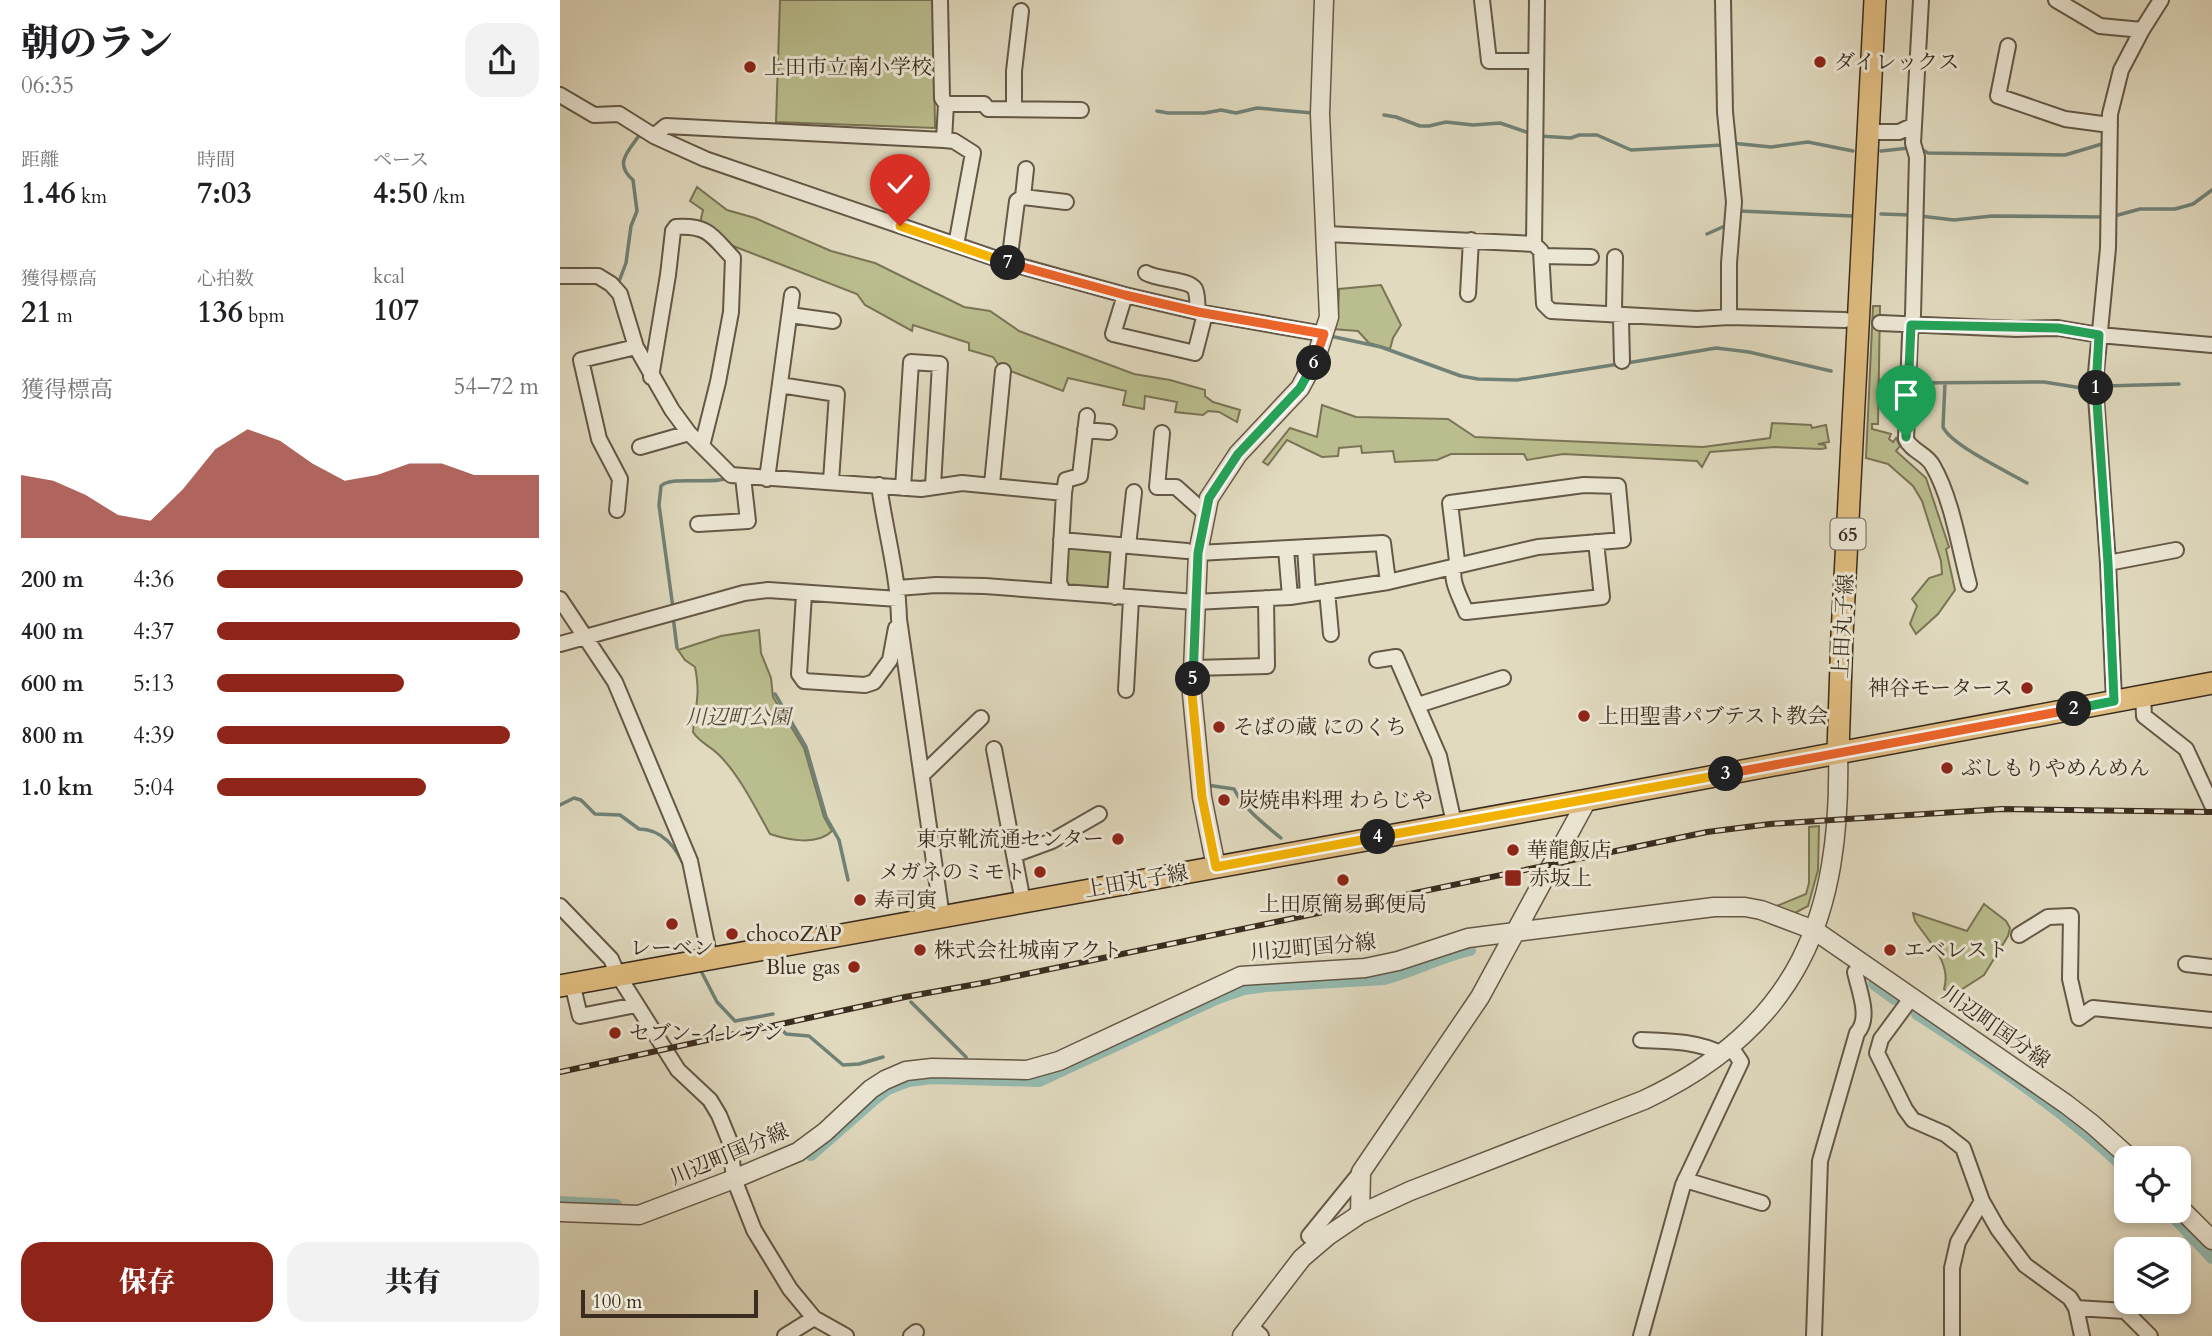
<!DOCTYPE html>
<html lang="ja">
<head>
<meta charset="utf-8">
<style>
	body { margin:0; font-family:Cardo,"Noto Serif JP",serif; background:#f2f2f2; color:#202124; height:100vh; display:flex; flex-direction:column; font-size:26px; white-space:nowrap }
	* { box-sizing:border-box; margin:0 }
	p { font-size:23px; color:#757577 }
	.icon { flex:none; width:38px; height:38px; fill:none; stroke:currentColor; stroke-width:2; stroke-linecap:round; stroke-linejoin:round }
	.map { position:relative; flex:1; overflow:hidden }
	.drawer { display:flex; flex-direction:column; background:#fff; width:560px }
	.drawer>* { flex:none }
	.controls { position:absolute; left:1554px; top:1146px; display:grid; gap:14px }
	.controls a { display:grid; place-items:center; width:77px; height:77px; border-radius:14px; background:#fff; box-shadow:0 4px 10px #0003; font-size:35px }
	.scale { position:absolute; left:21px; bottom:18px; width:177px; box-sizing:border-box; padding-left:7px; border:4px solid #3a2c1f; border-top:0; font-size:19px; line-height:24px; white-space:nowrap; color:#3a2c1f; -webkit-text-stroke:5px #ece7d5; paint-order:stroke }
	.pin { position:absolute; display:grid; place-items:center; width:60px; height:60px; color:#fff; margin:-72px -30px; border-radius:50% 50% 50% 0; rotate:-45deg; box-shadow:0 0 7px #0007 }
	.pin .icon { rotate:45deg }
	.km { position:absolute; width:35px; height:35px; margin:-18px; border-radius:50%; background:#222; color:#fff; font-size:19px; line-height:35px; text-align:center }
	.round { display:grid; place-items:center; flex:none; width:74px; height:74px; border-radius:21px; background:#f2f2f2 }
	.head { display:flex; align-items:center; justify-content:space-between; height:119px; padding:0 21px }
	h1 { font-size:38px; font-weight:800; line-height:52px }
	.metrics { display:grid; grid-template-columns:repeat(3,1fr); gap:10px; height:119px; padding:7px 21px }
	.metrics div { display:grid; align-content:center }
	.metrics b { font-size:30px; font-weight:800 }
	.metrics small { font-size:19px; font-weight:400 }
	.metrics p { font-size:19px }
	.chart { height:196px; padding:14px 21px }
	.chart p { display:flex; justify-content:space-between }
	.chart svg { width:100%; height:126px; margin-top:7px; fill:#8f2418; opacity:.7 }
	.action { display:flex; gap:14px; margin-top:auto; padding:14px 21px }
	.action a { flex:1; height:80px; border-radius:21px; background:#8f2418; color:#fff; font-size:28px; font-weight:800; line-height:80px; text-align:center }
	.action a+a { background:#f2f2f2; color:#202124 }
	ul { padding:0 21px; list-style:none; font-size:23px }
	li { display:grid; grid-template-columns:112px 84px 1fr; align-items:center; height:52px }
	li i { height:18px; border-radius:9px; background:#8f2418 }
	main { display:flex; flex:1; min-height:0 }
	.map>svg:first-child { display:block }
	.green { fill:#babd8d; stroke:#7a7456; stroke-width:2 }
	.lines { fill:none; stroke-linecap:round; stroke-linejoin:round }
	.stream { stroke:#708277; stroke-width:3.5 }
	.canal { stroke:#94bbb1; stroke-width:12 }
	.minor-casing { stroke:#645847; stroke-width:18 }
	.tertiary-casing { stroke:#645847; stroke-width:21 }
	.primary-casing { stroke:#3a2c1f; stroke-width:24 }
	.minor { stroke:#ece7d5; stroke-width:14 }
	.tertiary { stroke:#ece7d5; stroke-width:18 }
	.primary { stroke:#e0bd80; stroke-width:21 }
	.rail-casing { stroke:#3a2c1f; stroke-width:6 }
	.rail { stroke:#ece7d5; stroke-width:3.5; stroke-dasharray:10; stroke-linecap:butt }
	.split-1-casing { stroke:#fff; stroke-width:14 }
	.split-2-casing { stroke:#fff; stroke-width:14 }
	.split-3-casing { stroke:#fff; stroke-width:14 }
	.split-4-casing { stroke:#fff; stroke-width:14 }
	.split-5-casing { stroke:#fff; stroke-width:14 }
	.split-6-casing { stroke:#fff; stroke-width:14 }
	.split-7-casing { stroke:#fff; stroke-width:14 }
	.split-8-casing { stroke:#fff; stroke-width:14 }
	.split-1 { stroke:#22a559; stroke-width:9 }
	.split-2 { stroke:#22a559; stroke-width:9 }
	.split-3 { stroke:#f0652b; stroke-width:9 }
	.split-4 { stroke:#f5b400; stroke-width:9 }
	.split-5 { stroke:#f5b400; stroke-width:9 }
	.split-6 { stroke:#22a559; stroke-width:9 }
	.split-7 { stroke:#f0652b; stroke-width:9 }
	.split-8 { stroke:#f5b400; stroke-width:9 }
	.poi-dot { fill:#8f2418; stroke:#ece7d5; stroke-width:2.5 }
	.labels { text-anchor:middle; stroke-width:6; stroke-linejoin:round; paint-order:stroke }
	.shield { fill:#ece7d5; stroke:#6f6456; stroke-width:2 }
	.shield-label { font-size:19px; font-weight:bold; fill:#3a2c1f }
	.poi-label { font-size:21px; fill:#3a2c1f; stroke:#ece7d5; text-anchor:start }
	.street-label { font-size:21px; fill:#3a2c1f; stroke:#ece7d5 }
	.park-label { font-size:21px; font-style:italic; fill:#544935; stroke:#ece7d5 }
</style>
</head>
<body>
<main>
<section class="drawer">
<div class="head"><div><h1>朝のラン</h1><p>06:35</p></div><a class="round"><svg class="icon" aria-label="share" viewBox="0 0 24 24"><path d="M12 15V3M7 8l5-5 5 5M5 13v7h14v-7"/></svg></a></div>
<div class="metrics">
<div><p>距離</p><b>1.46<small> km</small></b></div>
<div><p>時間</p><b>7:03</b></div>
<div><p>ペース</p><b>4:50<small> /km</small></b></div>
</div>
<div class="metrics">
<div><p>獲得標高</p><b>21<small> m</small></b></div>
<div><p>心拍数</p><b>136<small> bpm</small></b></div>
<div><p>kcal</p><b>107</b></div>
</div>
<div class="chart"><p><span>獲得標高</span>54–72 m</p>
<svg viewBox="0 0 160 44" preserveAspectRatio="none"><path d="M0 44V22L10 24L20 29L30 36L40 38L50 27L60 13L70 6L80 10L90 18L100 24L110 22L120 18L130 18L140 22L150 22L160 22V44z"/></svg>
</div>
<ul>
<li><b>200 m</b>4:36<i style="width:95%"></i></li>
<li><b>400 m</b>4:37<i style="width:94%"></i></li>
<li><b>600 m</b>5:13<i style="width:58%"></i></li>
<li><b>800 m</b>4:39<i style="width:91%"></i></li>
<li><b>1.0 km</b>5:04<i style="width:65%"></i></li>
</ul>
<div class="action"><a>保存</a><a>共有</a></div>
</section>
<div class="map">
<svg width="1652" height="1336" viewBox="0 0 1652 1336">
	<rect width="100%" height="100%" fill="#e1dabf"/>
	<filter id="stains"><feTurbulence type="fractalNoise" baseFrequency=".00286" numOctaves="4"/><feColorMatrix values="0 0 0 0 .2 0 0 0 0 .09 0 0 0 0 .02 0 0 0 .5 -.17"/></filter>
	<radialGradient id="worn" r=".72"><stop offset=".6" stop-color="#630" stop-opacity="0"/><stop offset="1" stop-color="#630" stop-opacity=".3"/></radialGradient>
	<path class="green" d="M 220,0 L 373,0 L 375,128 L 216,122 Z
		M 137,187 L 167,210 L 195,218 L 271,251 L 315,263 L 404,307 L 430,311 L 459,331 L 574,374 L 610,380 L 645,390 L 645,396 L 653,402 L 680,410 L 677,422 L 659,412 L 648,411 L 643,415 L 615,412 L 617,402 L 585,396 L 584,409 L 563,405 L 566,391 L 508,378 L 503,391 L 440,367 L 433,357 L 409,350 L 409,343 L 353,325 L 352,331 L 305,305 L 297,294 L 168,244 L 140,223 L 143,210 L 130,201 Z
		M 821,285 L 841,325 L 833,338 L 830,349 L 809,343 L 798,331 L 773,329 L 778,318 L 779,289 Z
		M 1313,306 L 1320,306 L 1318,424 L 1312,424 L 1312,429 L 1331,434 L 1329,439 L 1333,442 L 1336,438 L 1340,446 L 1336,451 L 1366,478 L 1389,547 L 1386,549 L 1395,590 L 1378,614 L 1356,634 L 1350,624 L 1357,606 L 1352,599 L 1369,578 L 1382,574 L 1381,561 L 1362,501 L 1353,486 L 1328,464 L 1306,458 Z
		M 762,405 L 796,417 L 888,419 L 915,437 L 1143,447 L 1210,438 L 1212,423 L 1251,425 L 1252,428 L 1266,425 L 1269,442 L 1258,444 L 1265,445 L 1266,448 L 1261,449 L 1215,447 L 1150,452 L 1142,467 L 1137,461 L 1003,454 L 967,460 L 964,454 L 891,454 L 877,460 L 835,462 L 833,451 L 802,453 L 801,446 L 779,448 L 778,456 L 762,457 L 727,440 L 708,465 L 703,462 L 730,428 L 757,437 Z
		M 505,546 L 552,546 L 549,590 L 510,587 L 504,582 Z
		M 199,630 L 201,653 L 211,678 L 213,697 L 244,748 L 264,817 L 272,831 C 257,846 228,840 210,834 C 196,809 179,774 158,754 C 150,746 139,742 133,732 C 135,705 141,697 135,667 L 125,660 L 118,650 L 161,636 Z
		M 1259,826 L 1258,870 L 1248,906 L 1235,913 L 1212,908 L 1246,894 L 1249,883 L 1249,827 Z
		M 1424,904 L 1446,921 L 1450,928 L 1448,936 L 1424,975 L 1393,995 L 1384,989 C 1392,963 1369,942 1355,921 L 1353,913 L 1407,931 Z"/>
	<g class="lines">
		<path class="stream" d="M 597,111 L 608,113 L 645,113 L 661,110 L 676,113 L 697,108 L 753,113
			M 824,115 L 836,117 L 860,126 L 869,126 L 886,122 L 913,125 L 940,123 L 972,134
			M 979,136 L 1011,138 L 1019,135 L 1037,135 L 1071,150 L 1163,145
			M 1171,143 L 1211,147 L 1248,142 L 1293,151
			M 1361,149 L 1368,153 L 1505,155 L 1542,144
			M 1321,151 L 1349,148
			M 1179,211 L 1292,216
			M 1321,214 L 1352,215
			M 1558,215 L 1580,209 L 1615,209 L 1633,204 L 1652,190
			M 1360,216 L 1394,220 L 1432,216 L 1544,217
			M 1147,234 L 1167,225
			M 58,284 L 66,263 L 71,226 L 77,211 L 73,180 C 53,163 69,151 80,134
			M 667,324 L 684,327
			M 770,336 L 821,347 L 901,376 L 918,379 L 957,380 L 1059,364
			M 1067,363 L 1156,348 L 1189,352 L 1271,371
			M 1320,381 L 1345,382
			M 1353,383 L 1484,382 L 1528,389
			M 1385,383 L 1383,427 C 1391,445 1448,472 1467,483
			M 1543,386 L 1619,384
			M 113,608 L 99,505 L 101,486 C 111,476 147,484 164,479
			M 113,616 L 117,648
			M 215,694 L 246,747 L 266,817 L 279,840 L 288,880
			M 647,785 L 674,789 C 684,809 704,824 721,838
			M 0,805 L 14,798 L 21,800 L 35,814 L 60,815 L 79,829 C 102,829 117,848 125,868
			M 140,969 L 157,1002 L 175,1021 L 213,1014
			M 351,1002 L 406,1057
			M 222,1030 L 226,1034 L 249,1036 L 283,1065 L 299,1064 L 323,1057"/>
		<path class="canal" d="M 1314,984 L 1335,999
			M 1357,1014 C 1430,1061 1503,1109 1566,1169
			M 251,1155 L 316,1098 L 328,1089 L 349,1081 L 372,1078 L 479,1081 L 658,998 L 684,989 L 706,986 L 824,979 C 854,971 880,957 910,950
			M 0,1202 L 56,1205
			M 1608,1211 L 1652,1258"/>
		<defs>
			<path id="minor" d="M 380,0 L 382,98 L 386,104 L 384,140 L 394,141 L 413,153 L 396,245
				M 922,0 L 929,61 L 975,61
				M 1163,0 L 1165,112 L 1174,202 L 1169,263 L 1169,317
				M 1361,0 L 1353,143 L 1357,157 L 1353,315 L 1350,335 L 1346,439 C 1351,451 1367,454 1373,466 C 1392,499 1399,547 1409,584
				M 1496,0 L 1540,26 L 1582,30
				M 1448,46 L 1438,96 L 1505,119 L 1550,125
				M 0,95 L 34,115 L 59,114 L 94,136 L 145,159 L 449,263 L 565,295 L 638,312 L 764,334
				M 386,104 L 424,104 L 428,109 L 521,110
				M 454,109 L 454,71 L 461,11
				M 1308,132 L 1339,132 L 1354,125
				M 94,136 L 106,126 L 384,140
				M 463,197 L 506,202
				M 767,234 L 974,244 L 981,251 L 984,304 L 991,311 L 1137,319 L 1169,317 L 1285,320
				M 974,244 L 977,0
				M 982,256 L 1031,257
				M 1055,257 L 1054,310 L 1061,320 L 1062,361
				M 449,263 L 457,201 L 463,197 L 466,169
				M 586,273 C 598,280 629,279 635,289 C 638,295 637,306 638,312
				M 0,276 L 38,276 L 51,284 L 60,294 L 76,347 L 112,410 L 129,433 L 171,475 L 361,489 L 402,483 L 504,493
				M 908,294 L 911,240
				M 565,295 L 553,334 L 635,353 L 645,314
				M 230,315 L 273,321
				M 1320,323 L 1456,329 L 1498,328 L 1539,335 L 1652,345
				M 91,377 L 108,275 L 113,231 L 116,227 C 149,225 152,236 173,258 L 171,312 L 158,382 L 142,446
				M 220,385 L 277,394 L 271,481
				M 525,430 L 549,432
				M 602,433 L 597,487 L 616,487 L 644,512
				M 80,447 L 129,433
				M 207,479 L 232,295
				M 432,484 L 443,371
				M 319,485 C 325,530 338,573 339,619 L 382,917
				M 343,488 L 351,362 L 380,364 L 373,486
				M 57,510 L 60,479 L 39,439 L 21,360 L 76,347
				M 138,524 L 188,521 L 183,477
				M 501,540 L 627,551
				M 568,546 L 574,492
				M 745,547 L 748,594
				M 726,549 L 730,597
				M 638,553 L 823,543 L 828,582
				M 1548,563 L 1616,550
				M 338,588 L 376,585 L 425,586 L 635,602 L 730,597 L 828,582 L 978,547 L 1063,540 L 1058,486 L 1024,485 L 890,503 L 897,561 C 887,577 900,596 906,612 L 1042,597 L 1036,542
				M 767,591 L 771,634
				M 503,592 L 499,582 L 504,493 L 506,480 L 520,476 L 527,416
				M 244,594 L 239,674 L 244,681 L 305,685 L 314,682 L 330,660 L 336,628
				M 555,597 L 559,545
				M 0,599 L 55,682 L 130,861 L 150,959
				M 0,644 L 184,593 L 208,590 L 338,599
				M 817,660 L 836,657 L 879,756 L 894,823
				M 634,668 L 707,666 L 706,598
				M 566,690 L 571,599
				M 1583,696 L 1584,716 L 1626,749 L 1652,805
				M 1554,701 L 1548,563 L 1535,383 L 1548,248 L 1550,114 L 1561,70 L 1582,30 L 1601,0
				M 858,705 L 943,678
				M 434,749 L 463,902
				M 362,775 L 421,718
				M 454,855 L 492,841 L 539,814
				M 0,906 L 51,959 L 58,975 L 118,1070 L 150,1100 L 159,1115 L 170,1142 L 174,1179 L 194,1230 L 230,1289 L 254,1318 L 286,1336
				M 1459,935 L 1488,917 L 1511,916 L 1510,979 L 1519,1018 L 1533,1008 L 1652,1020
				M 1626,964 L 1652,967
				M 12,983 L 20,1016 L 76,1005
				M 1352,997 L 1321,1039 L 1317,1053 L 1345,1109 L 1353,1120 L 1385,1134 L 1403,1148 L 1422,1201 L 1438,1229 L 1465,1265 L 1510,1298 L 1516,1308 L 1522,1336
				M 1081,1040 C 1109,1041 1137,1041 1162,1054
				M 1125,1180 L 1202,1203
				M 749,1236 L 801,1172
				M 1516,1308 L 1565,1311 L 1590,1336
				M 689,1325 L 701,1336
				M 225,1336 L 254,1318
				M 351,1336 L 356,1332
				M 1081,1336 L 1123,1185 L 1181,1062 L 1171,1047
				M 1254,1336 L 1260,1161 L 1297,1033 C 1311,1018 1299,991 1295,972
				M 1392,1336 L 1392,1268 L 1398,1242 L 1422,1201"/>
			<path id="tertiary" d="M 656,867 L 642,797 L 632,694 L 638,553 L 649,498 L 678,454 L 740,388 L 756,358 L 769,317 L 760,114 L 764,0
				M 1619,1207 L 1652,1240
				M 0,1212 L 79,1215 L 174,1179 L 238,1152 L 265,1132 L 311,1089 L 325,1080 L 346,1071 L 372,1068 L 467,1070 L 499,1061 L 681,976 L 805,968 L 838,961 L 908,938 L 1154,907 L 1185,907 L 1201,910 L 1254,930 L 1506,1104 L 1532,1124 L 1570,1158
				M 800,1214 L 801,1172 L 920,997 L 1027,800
				M 682,1336 L 742,1258 L 769,1235 L 800,1214 L 850,1191 L 1084,1100 C 1239,1027 1282,916 1278,751"/>
			<path id="primary" d="M 1278,751 L 1282,635 L 1315,0
				M 0,986 L 1027,800 L 1652,683"/>
		</defs>
		<use href="#minor" class="minor-casing"/>
		<use href="#tertiary" class="tertiary-casing"/>
		<use href="#primary" class="primary-casing"/>
		<use href="#minor" class="minor"/>
		<use href="#tertiary" class="tertiary"/>
		<use href="#primary" class="primary"/>
		<defs>
			<path id="rail" d="M 0,1072 L 345,997 L 428,982 L 1147,832 L 1210,824 L 1442,809 L 1652,812"/>
		</defs>
		<use href="#rail" class="rail-casing"/>
		<use href="#rail" class="rail"/>
	</g>
	<g class="lines">
		<defs>
			<path id="split-1" d="M 1346,437 L 1351,325 L 1498,328 L 1539,335 L 1536,388"/>
			<path id="split-2" d="M 1514,709 L 1554,701 L 1548,563 L 1536,388"/>
			<path id="split-3" d="M 1166,774 L 1514,709"/>
			<path id="split-4" d="M 818,837 L 1166,774"/>
			<path id="split-5" d="M 633,679 L 632,694 L 642,797 L 656,867 L 818,837"/>
			<path id="split-6" d="M 633,679 L 638,553 L 649,498 L 678,454 L 740,388 L 754,363"/>
			<path id="split-7" d="M 448,263 L 565,295 L 638,312 L 764,334 L 754,363"/>
			<path id="split-8" d="M 340,226 L 448,263"/>
		</defs>
		<use href="#split-1" class="split-1-casing"/>
		<use href="#split-2" class="split-2-casing"/>
		<use href="#split-3" class="split-3-casing"/>
		<use href="#split-4" class="split-4-casing"/>
		<use href="#split-5" class="split-5-casing"/>
		<use href="#split-6" class="split-6-casing"/>
		<use href="#split-7" class="split-7-casing"/>
		<use href="#split-8" class="split-8-casing"/>
		<use href="#split-1" class="split-1"/>
		<use href="#split-2" class="split-2"/>
		<use href="#split-3" class="split-3"/>
		<use href="#split-4" class="split-4"/>
		<use href="#split-5" class="split-5"/>
		<use href="#split-6" class="split-6"/>
		<use href="#split-7" class="split-7"/>
		<use href="#split-8" class="split-8"/>
	</g>
	<g class="poi-dot">
		<circle cx="1260" cy="62" r="7"/>
		<circle cx="190" cy="67" r="7"/>
		<circle cx="1467" cy="688" r="7"/>
		<circle cx="1024" cy="716" r="7"/>
		<circle cx="659" cy="727" r="7"/>
		<circle cx="1387" cy="768" r="7"/>
		<circle cx="664" cy="800" r="7"/>
		<circle cx="558" cy="839" r="7"/>
		<circle cx="953" cy="850" r="7"/>
		<circle cx="480" cy="872" r="7"/>
		<rect x="944" y="869" width="18" height="18" rx="3.5"/>
		<circle cx="783" cy="880" r="7"/>
		<circle cx="300" cy="900" r="7"/>
		<circle cx="112" cy="924" r="7"/>
		<circle cx="172" cy="934" r="7"/>
		<circle cx="360" cy="950" r="7"/>
		<circle cx="1330" cy="950" r="7"/>
		<circle cx="294" cy="967" r="7"/>
		<circle cx="55" cy="1033" r="7"/>
	</g>
	<g class="labels">
		<rect class="shield" x="1270.5" y="518.5" width="35" height="31" rx="5"/>
		<g class="shield-label">
			<text x="1288" y="541">65</text>
		</g>
		<g class="poi-label">
			<text x="1274" y="69">ダイレックス</text>
			<text x="204" y="74">上田市立南小学校</text>
			<text x="1453" y="695" text-anchor="end">神谷モータース</text>
			<text x="1038" y="723">上田聖書パブテスト教会</text>
			<text x="673" y="734">そばの蔵 にのくち</text>
			<text x="1401" y="775">ぶしもりやめんめん</text>
			<text x="678" y="807">炭焼串料理 わらじや</text>
			<text x="544" y="846" text-anchor="end">東京靴流通センター</text>
			<text x="967" y="857">華龍飯店</text>
			<text x="466" y="879" text-anchor="end">メガネのミモト</text>
			<text x="969" y="885">赤坂上</text>
			<text x="314" y="907">寿司寅</text>
			<text x="783" y="911" text-anchor="middle">上田原簡易郵便局</text>
			<text x="186" y="941">chocoZAP</text>
			<text x="112" y="955" text-anchor="middle">レーベン</text>
			<text x="374" y="957">株式会社城南アクト</text>
			<text x="1344" y="957">エベレスト</text>
			<text x="280" y="974" text-anchor="end">Blue gas</text>
			<text x="69" y="1040">セブン-イレブン</text>
		</g>
		<g class="street-label">
			<text transform="translate(1283 626) rotate(-87)" y="7">上田丸子線</text>
			<text transform="translate(576 881) rotate(-10)" y="7">上田丸子線</text>
			<text transform="translate(753 947) rotate(-5)" y="7">川辺町国分線</text>
			<text transform="translate(1436 1027) rotate(35)" y="7">川辺町国分線</text>
			<text transform="translate(169 1154) rotate(-23)" y="7">川辺町国分線</text>
		</g>
		<g class="park-label">
			<text x="178" y="724">川辺町公園</text>
		</g>
	</g>
	<rect width="100%" height="100%" filter="url(#stains)"/>
	<rect width="100%" height="100%" fill="url(#worn)"/>
</svg>
<div class="controls">
<a><svg class="icon" aria-label="locate" viewBox="0 0 24 24"><circle cx="12" cy="12" r="6"/><path d="M12 2v4M12 18v4M2 12h4M18 12h4"/></svg></a>
<a><svg class="icon" aria-label="layers" viewBox="0 0 24 24"><path d="M12 4l9 5-9 5-9-5zM3 14l9 5 9-5"/></svg></a>
</div>
<div class="scale">100 m</div>
<div class="pin" style="left:1346px;top:437px;background:#1e9e55"><svg class="icon" aria-label="arrive" viewBox="0 0 24 24"><path d="M6 21V4h12l-3 4 3 4H6"/></svg></div>
<div class="pin" style="left:340px;top:226px;background:#d93025"><svg class="icon" aria-label="check" viewBox="0 0 24 24"><path d="M5 12l5 5 9-10"/></svg></div>
<b class="km" style="left:1536px;top:388px">1</b>
<b class="km" style="left:1514px;top:709px">2</b>
<b class="km" style="left:1166px;top:774px">3</b>
<b class="km" style="left:818px;top:837px">4</b>
<b class="km" style="left:633px;top:679px">5</b>
<b class="km" style="left:754px;top:363px">6</b>
<b class="km" style="left:448px;top:263px">7</b>
</div>
</main>
</body>
</html>
